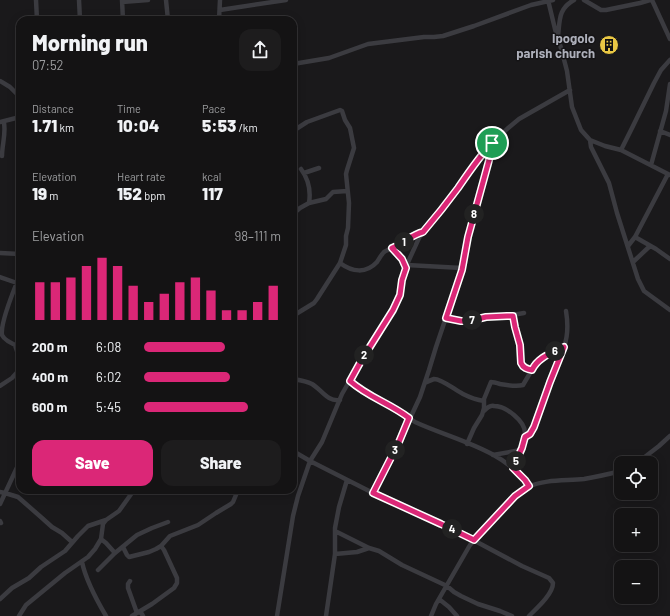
<!DOCTYPE html>
<html lang="en">
<head>
<meta charset="utf-8">
<style>
	body { margin:0; font-family:Barlow,sans-serif; background:#1d1c1d; color:#f1f3f6; height:100vh; display:flex; flex-direction:column; font-size:15px; white-space:nowrap }
	* { box-sizing:border-box; margin:0 }
	p { font-size:13px; color:#9d9ea0 }
	.icon { flex:none; width:22px; height:22px; fill:none; stroke:currentColor; stroke-width:2; stroke-linecap:round; stroke-linejoin:round }
	.map { position:relative; flex:1; overflow:hidden }
	.details { position:absolute; left:16px; top:16px; width:281px; height:478px; display:flex; flex-direction:column; background:#141314; border-radius:12px; box-shadow:0 2px 10px #0003,0 0 0 1px #333234 }
	.details>* { flex:none }
	.buttons { position:absolute; left:614px; top:456px; display:grid; gap:8px }
	.buttons a { display:grid; place-items:center; width:44px; height:44px; border-radius:8px; background:#141314; box-shadow:0 2px 10px #0003,0 0 0 1px #333234; font-size:20px }
	.pin { position:absolute; display:grid; place-items:center; width:34px; height:34px; color:#fff; margin:-17px; border:2px solid #fff; border-radius:50%; box-shadow:0 1px 4px #0007 }
	.km { position:absolute; width:20px; height:20px; margin:-10px; border-radius:50%; background:#222; color:#fff; font-size:11px; line-height:20px; text-align:center }
	.round { display:grid; place-items:center; flex:none; width:42px; height:42px; border-radius:12px; background:#1d1c1d }
	.head { display:flex; align-items:center; justify-content:space-between; height:68px; padding:0 16px }
	h1 { font-size:22px; font-weight:800; line-height:30px }
	.metrics { display:grid; grid-template-columns:repeat(3,1fr); gap:6px; height:68px; padding:4px 16px }
	.metrics div { display:grid; align-content:center }
	.metrics b { font-size:17px; font-weight:800 }
	.metrics small { font-size:11px; font-weight:400 }
	.metrics p { font-size:11px }
	.chart { height:112px; padding:8px 16px }
	.chart p { display:flex; justify-content:space-between }
	.chart svg { width:100%; height:72px; margin-top:4px; stroke:#db2777; stroke-width:6 }
	.action { display:flex; gap:8px; margin-top:auto; padding:8px 16px }
	.action a { flex:1; height:46px; border-radius:12px; background:#db2777; color:#fff; font-size:16px; font-weight:800; line-height:46px; text-align:center }
	.action a+a { background:#1d1c1d; color:#f1f3f6 }
	ul { padding:0 16px; list-style:none; font-size:13px }
	li { display:grid; grid-template-columns:64px 48px 1fr; align-items:center; height:30px }
	li i { height:10px; border-radius:5px; background:#db2777 }
	.map>svg:first-child { display:block }
	.lines { fill:none; stroke-linecap:round; stroke-linejoin:round }
	.minor { stroke:#3b3b40; stroke-width:4.5 }
	.route-casing { stroke:#fff; stroke-width:8 }
	.route { stroke:#db2777; stroke-width:5 }
	.labels { text-anchor:middle; stroke-width:3; stroke-linejoin:round; paint-order:stroke }
	.poi-label { font-size:13px; font-weight:bold; fill:#adafba; stroke:#151416; text-anchor:end }
</style>
</head>
<body>
<div class="map">
<svg width="670" height="616" viewBox="0 0 670 616">
	<rect width="100%" height="100%" fill="#1a191b"/>
	<g class="lines">
		<path class="minor" d="M 36,0 L 37,20
			M 79,0 L 80,20
			M 122,0 L 123,20
			M 166,0 L 168,20
			M 548,0 L 555,29 L 561,48 L 567,71 L 572,107 L 581,130 L 590,140 L 605,146 L 621,150 L 670,175
			M 584,0 L 601,10 L 606,10 L 640,3 L 650,0
			M 652,0 L 670,39
			M 122,2 L 148,0
			M 220,10 L 286,0
			M 219,20 L 220,0
			M 558,36 C 560,20 558,9 574,0
			M 293,64 L 329,58 L 368,44 L 424,37 L 434,37 L 443,36 L 474,26 L 531,5 L 553,0
			M 0,81 L 10,87 L 20,97
			M 0,122 L 20,117
			M 293,131 L 307,122 L 340,110 L 342,111 L 345,120 L 350,128 L 354,148 L 347,170 L 346,174 L 349,203 L 348,228 L 346,236 L 346,245 L 340,263 L 317,299 L 314,303 L 296,314 L 293,327
			M 660,131 L 670,135
			M 590,140 L 591,147 L 609,183 L 617,213 L 638,279 L 644,291 L 670,310
			M 621,150 L 633,126 L 654,83 L 661,70 L 670,60
			M 2,156 C 2,145 6,134 4,123
			M 651,165 L 666,111 L 670,84
			M 301,169 C 309,180 311,191 309,203
			M 304,173 L 319,168
			M 293,203 L 296,211
			M 293,214 L 300,208 L 309,203 L 326,199 L 333,192 L 347,191
			M 635,237 L 656,249 L 670,259
			M 628,246 L 635,237 L 668,174
			M 392,248 L 402,259 L 406,268
			M 0,253 L 20,254
			M 633,262 L 650,246
			M 340,263 C 352,272 366,274 377,262 C 379,259 381,255 384,252 C 389,249 396,247 401,244 C 409,240 414,233 423,232
			M 407,265 L 462,268
			M 20,275 C 15,287 0,323 2,335 C 4,340 15,345 20,347
			M 0,277 L 17,283
			M 513,316 L 515,327 L 520,345 L 521,363 C 523,368 527,369 531,370
			M 446,318 L 461,321 L 469,321 L 486,317 L 507,316 L 524,313
			M 15,345 L 20,360
			M 293,379 C 299,380 306,381 312,384 C 322,390 327,402 340,400
			M 350,381 L 358,388 L 404,414 L 415,422 C 454,440 504,449 529,486
			M 425,383 C 428,381 431,380 434,379 C 442,379 455,390 463,394 C 469,397 477,400 484,401
			M 0,386 L 12,378 L 20,369
			M 484,411 C 487,408 490,405 494,406 C 506,406 525,421 525,433 C 525,445 517,457 513,468
			M 525,437 C 540,426 544,399 550,382 C 555,370 560,359 564,347 C 568,336 568,323 566,311
			M 467,444 L 474,428 L 482,415 L 484,408 L 484,399 L 491,382 C 494,382 497,383 500,384 C 507,385 516,387 523,385 L 536,363 L 541,359 L 564,347
			M 293,451 L 310,461 L 377,495 L 445,525 L 522,566 L 549,578 L 553,583 C 553,594 537,608 529,616
			M 493,455 L 521,450
			M 637,463 L 659,446 L 670,436
			M 0,492 L 5,493 L 18,497 L 42,518 L 52,527 L 62,533 L 72,542
			M 373,493 L 399,442 L 420,397 L 429,370 L 436,347 L 462,270 L 468,237 L 491,153 L 492,144
			M 0,504 L 20,461
			M 0,521 L 1,523
			M 335,531 L 369,548 L 379,551 L 402,565 L 447,586 L 454,592 L 461,596 L 478,604 L 500,611 L 512,616
			M 101,539 L 106,543 L 115,553
			M 123,547 L 127,555 L 129,557 L 149,552 L 156,549 L 161,546 L 170,536 L 198,525 L 216,513 L 231,504 L 233,502 L 238,490
			M 335,554 L 357,552 L 369,548
			M 82,562 C 86,581 96,599 106,616
			M 98,570 L 115,553 L 137,535 L 152,528 L 168,522
			M 130,581 L 128,584 L 128,588 L 137,613
			M 0,599 L 12,588 L 29,578 L 41,567 L 65,551 L 78,536 L 88,526 L 106,520
			M 439,599 L 449,607 L 457,616
			M 140,611 L 143,616
			M 19,616 L 26,605 L 65,573 L 88,557 L 95,549 L 101,539 L 103,524 L 106,520 L 119,511 L 134,490
			M 132,616 L 152,604 L 174,588 L 177,583 L 177,578 L 164,550 L 161,546
			M 277,616 L 293,516 L 298,496 L 310,461 L 322,442 L 342,394 L 361,361 L 393,310 L 400,295 L 404,271 L 419,238 L 423,232 L 457,189 L 475,162 L 485,151 L 507,129 L 519,119 L 570,90
			M 326,616 L 335,554 L 335,528 L 339,507 L 347,480
			M 431,616 L 436,604 L 470,545 L 515,496 C 519,493 523,489 528,487 C 545,479 566,481 584,479 C 596,477 609,474 621,471"/>
	</g>
	<g class="lines">
		<defs>
			<path id="route" d="M 492,143 L 491,153 L 468,237 L 462,270 L 446,318 L 461,321 L 469,321 L 486,317 L 507,316 L 513,316 L 515,327 L 520,345 L 521,363 C 523,368 527,369 532,370 C 538,357 552,353 564,347 L 550,382 L 534,427 L 530,434 L 525,437 L 522,448 L 513,468 L 525,480 L 529,486 L 515,496 L 474,540 L 441,524 L 373,493 L 399,442 L 409,418 C 391,404 368,397 350,381 L 361,361 L 393,310 L 400,295 L 402,280 L 406,268 L 402,259 L 392,248 C 402,244 413,234 423,232 C 435,218 447,203 458,188 C 469,172 479,157 492,143 Z"/>
		</defs>
		<use href="#route" class="route-casing"/>
		<use href="#route" class="route"/>
	</g>
	<defs>
		<symbol id="building-disc" viewBox="-11 -11 22 22"><circle r="9.5" fill="#e9c744" stroke="#151416"/><path d="M-4-6H4V6H1V3H-1V6H-4ZM-2.5-4.3h1.7v1.8h-1.7ZM.8-4.3h1.7v1.8H.8ZM-2.5-1h1.7V.8h-1.7ZM.8-1h1.7V.8H.8Z" fill="#111"/></symbol>
	</defs>
	<g fill-rule="evenodd">
		<use href="#building-disc" x="598" y="34" width="22" height="22"/>
	</g>
	<g class="labels">
		<g class="poi-label">
			<text x="595" y="43">Ipogolo<tspan x="595" dy="15">parish church</tspan></text>
		</g>
	</g>
</svg>
<div class="buttons">
<a><svg class="icon" aria-label="locate" viewBox="0 0 24 24"><circle cx="12" cy="12" r="6"/><path d="M12 2v4M12 18v4M2 12h4M18 12h4"/></svg></a>
<a>+</a>
<a>−</a>
</div>
<div class="pin" style="left:492px;top:143px;background:#1e9e55"><svg class="icon" aria-label="arrive" viewBox="0 0 24 24"><path d="M6 21V4h12l-3 4 3 4H6"/></svg></div>
<b class="km" style="left:404px;top:242px">1</b>
<b class="km" style="left:364px;top:355px">2</b>
<b class="km" style="left:395px;top:450px">3</b>
<b class="km" style="left:452px;top:529px">4</b>
<b class="km" style="left:516px;top:461px">5</b>
<b class="km" style="left:555px;top:351px">6</b>
<b class="km" style="left:472px;top:320px">7</b>
<b class="km" style="left:474px;top:214px">8</b>
<section class="details">
<div class="head"><div><h1>Morning run</h1><p>07:52</p></div><a class="round"><svg class="icon" aria-label="share" viewBox="0 0 24 24"><path d="M12 15V3M7 8l5-5 5 5M5 13v7h14v-7"/></svg></a></div>
<div class="metrics">
<div><p>Distance</p><b>1.71<small> km</small></b></div>
<div><p>Time</p><b>10:04</b></div>
<div><p>Pace</p><b>5:53<small> /km</small></b></div>
</div>
<div class="metrics">
<div><p>Elevation</p><b>19<small> m</small></b></div>
<div><p>Heart rate</p><b>152<small> bpm</small></b></div>
<div><p>kcal</p><b>117</b></div>
</div>
<div class="chart"><p><span>Elevation</span>98–111 m</p>
<svg viewBox="0 0 160 44" preserveAspectRatio="none"><path d="M5 44V21M15 44V21M25 44V18M35 44V11M45 44V6M55 44V11M65 44V23M75 44V33M85 44V28M95 44V21M105 44V18M115 44V26M125 44V38M135 44V38M145 44V33M155 44V23"/></svg>
</div>
<ul>
<li><b>200 m</b>6:08<i style="width:59%"></i></li>
<li><b>400 m</b>6:02<i style="width:63%"></i></li>
<li><b>600 m</b>5:45<i style="width:76%"></i></li>
</ul>
<div class="action"><a>Save</a><a>Share</a></div>
</section>
</div>
</body>
</html>
